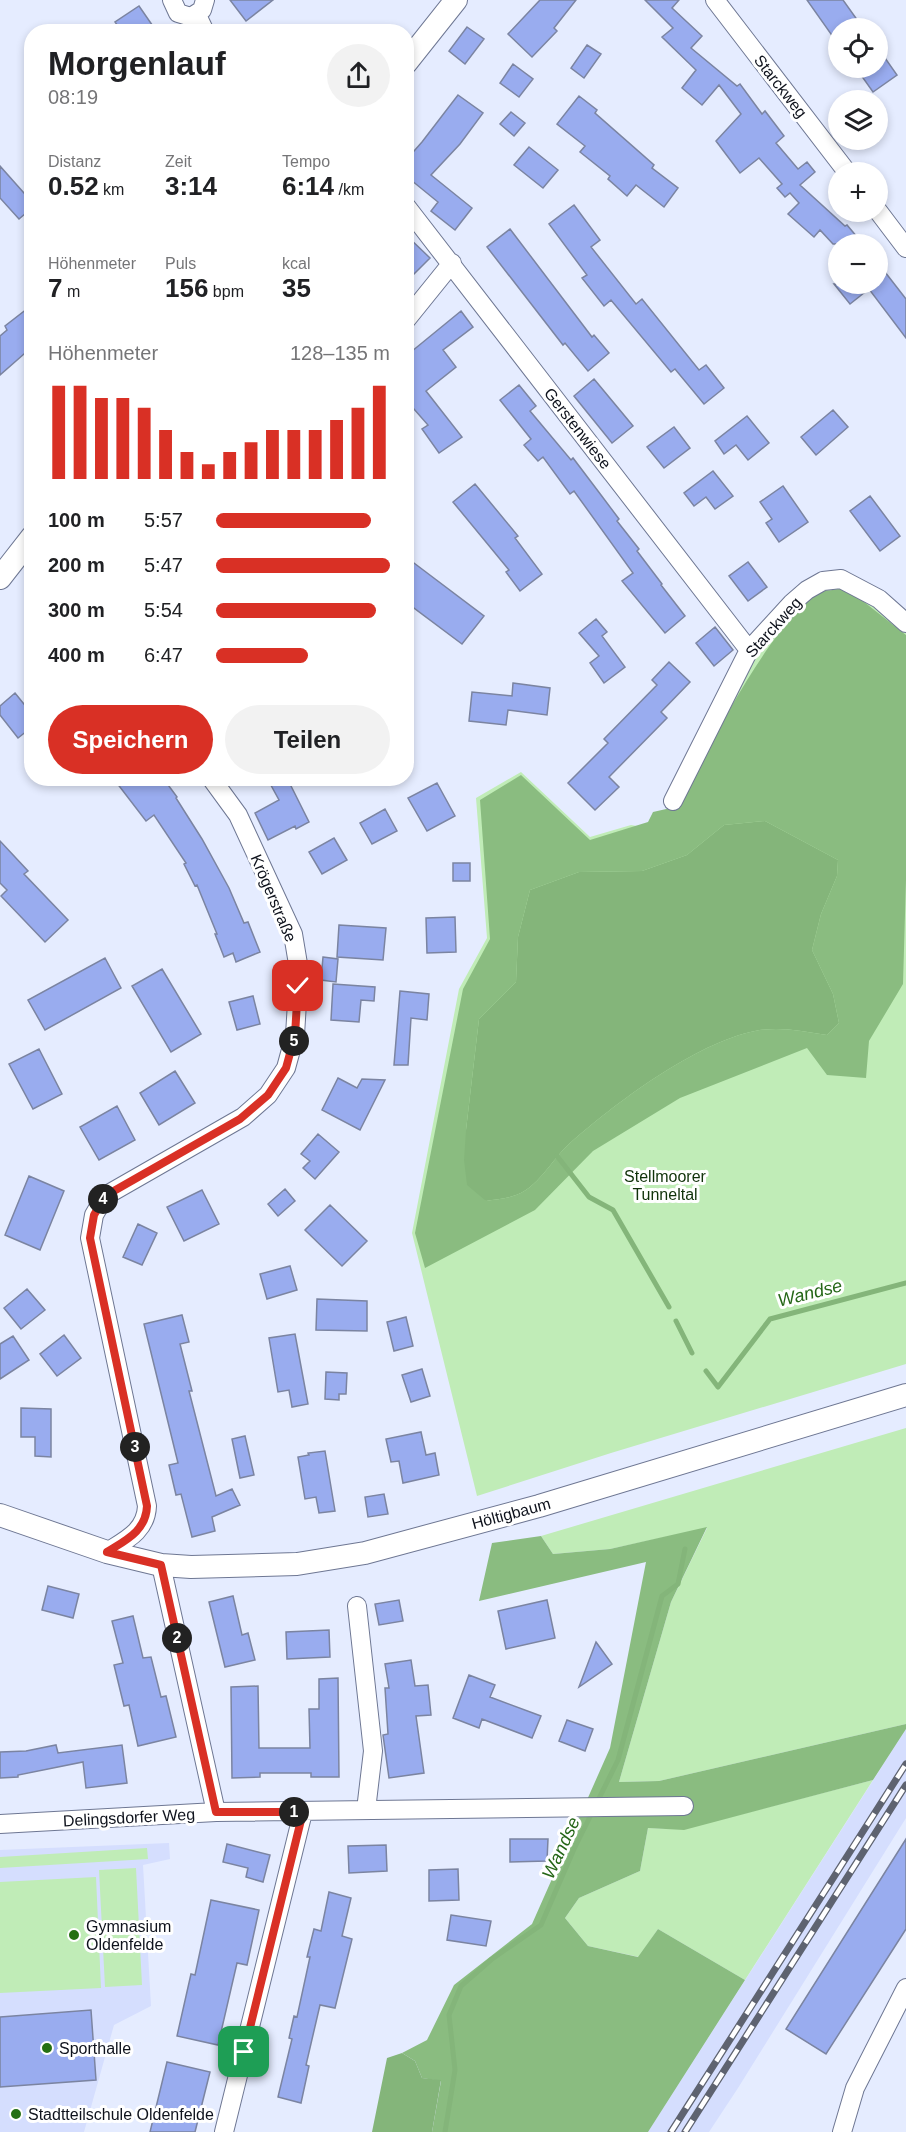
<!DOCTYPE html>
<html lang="de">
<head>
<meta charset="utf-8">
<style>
	body { margin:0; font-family:Arial,sans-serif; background:#f2f2f2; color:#202124; height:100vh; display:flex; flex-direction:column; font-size:22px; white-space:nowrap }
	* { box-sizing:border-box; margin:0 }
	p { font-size:20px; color:#757577 }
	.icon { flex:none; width:33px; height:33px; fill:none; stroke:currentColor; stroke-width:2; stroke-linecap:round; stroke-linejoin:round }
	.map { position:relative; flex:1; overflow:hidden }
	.sheet { position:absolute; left:24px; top:24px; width:390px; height:762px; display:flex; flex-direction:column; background:#fff; border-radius:24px; box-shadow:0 3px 9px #0003 }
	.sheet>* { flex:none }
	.fabs { position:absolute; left:828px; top:18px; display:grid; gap:12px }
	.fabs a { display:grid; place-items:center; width:60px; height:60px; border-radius:50%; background:#fff; box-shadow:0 3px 9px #0003; font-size:30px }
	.pin { position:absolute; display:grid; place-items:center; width:51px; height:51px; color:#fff; margin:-26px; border-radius:12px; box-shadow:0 3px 9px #0006 }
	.km { position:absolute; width:30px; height:30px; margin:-15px; border-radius:50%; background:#222; color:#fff; font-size:16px; line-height:30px; text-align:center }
	.round { display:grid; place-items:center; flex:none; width:63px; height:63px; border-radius:32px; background:#f2f2f2 }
	.summary { display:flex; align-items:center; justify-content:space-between; height:102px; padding:0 24px }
	h1 { font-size:33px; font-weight:800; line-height:45px }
	.metrics { display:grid; grid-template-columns:repeat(3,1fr); gap:9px; height:102px; padding:6px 24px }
	.metrics div { display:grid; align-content:center }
	.metrics b { font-size:26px; font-weight:800 }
	.metrics small { font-size:16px; font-weight:400 }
	.metrics p { font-size:16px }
	.chart { height:168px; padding:12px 24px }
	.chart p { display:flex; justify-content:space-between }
	.chart svg { width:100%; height:108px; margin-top:6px; stroke:#d93025; stroke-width:6 }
	.button { display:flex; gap:12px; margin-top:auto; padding:12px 24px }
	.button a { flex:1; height:69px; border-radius:36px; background:#d93025; color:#fff; font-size:24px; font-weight:800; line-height:69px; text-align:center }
	.button a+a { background:#f2f2f2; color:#202124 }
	ul { padding:0 24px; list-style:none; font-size:20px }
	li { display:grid; grid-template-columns:96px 72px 1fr; align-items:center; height:45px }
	li i { height:15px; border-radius:8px; background:#d93025 }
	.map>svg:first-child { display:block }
	.built { fill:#d5defe }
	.green { fill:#c0ecb7 }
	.forest { fill:#8abc80; fill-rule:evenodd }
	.water { fill:#84b57a }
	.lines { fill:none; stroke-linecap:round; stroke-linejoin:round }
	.stream { stroke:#84b57a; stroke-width:5 }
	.building { fill:#99acef; stroke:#7b84a1; stroke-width:1.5 }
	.minor-casing { stroke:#6e7793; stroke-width:20 }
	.major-casing { stroke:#6e7793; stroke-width:24 }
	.minor { stroke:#fff; stroke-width:18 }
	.major { stroke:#fff; stroke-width:22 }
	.rail-casing { stroke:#5e6370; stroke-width:7 }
	.rail { stroke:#fff; stroke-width:4.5; stroke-dasharray:14; stroke-linecap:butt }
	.route-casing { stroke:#fff; stroke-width:12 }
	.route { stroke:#d93025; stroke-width:8 }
	.poi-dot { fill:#257013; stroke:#fff; stroke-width:2 }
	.labels { text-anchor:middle; stroke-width:6; stroke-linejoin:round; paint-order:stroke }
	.street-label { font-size:16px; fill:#0e121c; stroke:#fff }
	.park-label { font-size:16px; fill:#103209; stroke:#fff }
	.poi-label { font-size:16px; fill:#0e121c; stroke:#fff; text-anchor:start }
	.water-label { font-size:18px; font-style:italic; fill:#256617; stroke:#fff }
</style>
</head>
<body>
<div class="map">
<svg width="906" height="2132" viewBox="0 0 906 2132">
	<rect width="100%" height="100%" fill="#e5ecff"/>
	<path class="built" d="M 906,1729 L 906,1818 L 738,2088 L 709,2132 L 648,2132 Z
		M 169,1843 L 170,1859 L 143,1865 L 151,2006 L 114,2025 L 84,2132 L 0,2132 L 0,1850 Z"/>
	<path class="green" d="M 841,585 L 856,591 L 906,629 L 906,1364 L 611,1453 L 477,1496 L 412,1233 L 459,989 L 487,938 L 476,798 L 521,772 L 590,837 L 631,825 L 680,833 L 687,785 L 758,653 L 792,610 L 818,589 Z
		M 906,1428 L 906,1724 L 659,1781 L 619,1782 L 671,1602 L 707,1528 L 610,1549 L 553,1554 L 541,1536 Z
		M 873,1780 L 745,1980 L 658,1929 L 639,1957 L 588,1946 L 565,1918 L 579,1898 L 640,1871 L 648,1828 L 684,1829 Z
		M 147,1848 L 148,1859 L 0,1868 L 0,1857 Z
		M 136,1868 L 142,1985 L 105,1987 L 99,1870 Z
		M 96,1877 L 101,1988 L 0,1993 L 0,1882 Z"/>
	<path class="forest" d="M 840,589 L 854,594 L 906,635 L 906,880 L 903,984 L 869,1041 L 866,1078 L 827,1075 L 807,1048 L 680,1098 L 593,1151 L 535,1210 L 425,1268 L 415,1233 L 463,989 L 490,939 L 480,800 L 521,775 L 590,840 L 648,822 L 653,812 L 675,807 C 702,761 777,610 822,592 C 827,590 835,590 840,589 ZM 765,821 L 838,860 L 837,876 L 821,914 L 812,950 L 833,994 L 839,1023 L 827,1035 C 802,1031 779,1026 755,1031 C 695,1043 614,1104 569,1144 C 551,1160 538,1189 513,1196 C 505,1199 495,1199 486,1201 L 466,1130 L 479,1019 L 516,982 L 518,937 L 530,890 L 579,872 L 642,871 L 687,855 L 724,825 Z
		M 707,1527 L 671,1602 L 619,1782 L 659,1781 L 906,1724 L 906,1729 L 873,1780 L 684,1830 L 648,1828 L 640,1871 L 579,1898 L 565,1918 L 588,1946 L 638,1957 L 658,1929 L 745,1980 L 648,2132 L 432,2132 L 441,2081 L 422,2078 L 415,2061 L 402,2053 L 427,2040 L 454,1985 L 532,1924 L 610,1748 L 646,1562 L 479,1601 L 492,1543 L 541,1536 L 553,1554 L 610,1549 Z"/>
	<path class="water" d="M 765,821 L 838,860 L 837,876 L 821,914 L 812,950 L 833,994 L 839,1023 L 827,1035 C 802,1031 779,1026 755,1031 C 695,1043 614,1104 569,1144 C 551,1160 538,1189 513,1196 C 505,1199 495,1199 486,1201 L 467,1185 L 464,1160 L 466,1130 L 479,1019 L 516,982 L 518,937 L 530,890 L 579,872 L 642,871 L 687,855 L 724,825 Z
		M 402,2053 L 415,2061 L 422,2078 L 441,2080 L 432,2132 L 372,2132 L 387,2058 Z"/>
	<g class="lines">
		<path class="stream" d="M 557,1156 L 589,1197 L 613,1210 L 669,1307
			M 676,1321 L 692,1353
			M 706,1371 L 718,1387 L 770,1319 L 906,1283
			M 445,2132 L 455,2070 L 449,2015 L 461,1986 L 492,1959 L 541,1925 L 574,1849 L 618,1760 L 662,1596 L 678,1584 L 685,1549"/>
	</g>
	<path class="building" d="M 230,0 L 273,0 L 246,21 Z
		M 540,0 L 576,0 L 554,28 L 557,31 L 532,57 L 508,34 Z
		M 645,0 L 679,0 L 672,8 L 702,36 L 691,48 L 737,86 L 740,84 L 762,114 L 765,111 L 784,136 L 776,143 L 798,169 L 807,162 L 815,172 L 800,185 L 845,226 L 847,225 L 863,244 L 833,244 L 820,230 L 814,237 L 788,214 L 799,203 L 790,193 L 785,197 L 777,188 L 782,184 L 759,158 L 740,173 L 716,141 L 741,114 L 719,85 L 702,105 L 682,88 L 696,70 L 662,37 L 673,28 Z
		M 807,0 L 843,0 L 863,28 L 838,28 L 838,44 Z
		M 139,6 L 157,32 L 122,32 L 115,22 Z
		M 467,27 L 484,39 L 465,64 L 449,51 Z
		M 587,45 L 601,54 L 584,78 L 571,68 Z
		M 878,48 L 897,75 L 873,92 L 856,68 L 878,68 Z
		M 513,64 L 533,79 L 519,97 L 500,83 Z
		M 458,95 L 483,113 L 460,144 L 431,175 L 472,208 L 455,230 L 431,211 L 438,202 L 406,176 L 406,160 L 422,142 Z
		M 579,96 L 597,110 L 595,113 L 654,165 L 652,168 L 678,188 L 664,207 L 636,185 L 627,196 L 608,179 L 610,176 L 580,152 L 585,146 L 557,124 Z
		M 511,112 L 525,123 L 514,136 L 500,124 Z
		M 529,147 L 558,170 L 543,188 L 514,165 Z
		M 0,166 L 32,202 L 32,208 L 19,219 L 0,198 Z
		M 574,205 L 600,240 L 591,247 L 636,304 L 642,299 L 699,370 L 706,365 L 724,388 L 704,404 L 675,369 L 671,372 L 611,300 L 604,306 L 582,278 L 587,275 L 549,224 Z
		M 510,229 L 592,337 L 594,335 L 609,353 L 588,371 L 565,343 L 563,345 L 487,247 Z
		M 406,235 L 430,258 L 406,282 Z
		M 878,263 L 906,299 L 906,338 L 869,289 L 850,304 L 834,284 L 878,284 Z
		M 32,305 L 32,347 L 0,375 L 0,336 L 7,330 L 5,326 Z
		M 461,311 L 473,327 L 443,350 L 456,367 L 426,391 L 462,437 L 439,453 L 422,429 L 428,425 L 406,400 L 406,356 Z
		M 594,379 L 633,426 L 612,443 L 574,396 Z
		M 519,385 L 536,406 L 530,411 L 571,460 L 573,458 L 601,495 L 619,519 L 617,521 L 639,549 L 637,551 L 662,584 L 661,585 L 685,616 L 665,633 L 622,581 L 633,573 L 574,491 L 570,494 L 543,457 L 538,461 L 524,445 L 531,439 L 500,400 Z
		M 833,410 L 848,427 L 816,455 L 801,437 Z
		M 747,416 L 769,443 L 748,460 L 736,445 L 724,454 L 715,441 Z
		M 674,427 L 690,448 L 664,468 L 647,447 Z
		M 713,471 L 733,496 L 715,509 L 706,497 L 694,506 L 684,493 Z
		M 475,484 L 518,536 L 515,538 L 542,574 L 520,591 L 506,572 L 509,570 L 453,502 Z
		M 783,486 L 808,522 L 779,542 L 766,523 L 772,519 L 760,502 Z
		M 870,496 L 900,536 L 880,551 L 850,511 Z
		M 406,557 L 484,616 L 462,644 L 406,602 Z
		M 748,562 L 767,587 L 748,601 L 729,576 Z
		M 596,619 L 607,632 L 602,636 L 625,667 L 604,683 L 590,663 L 599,656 L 579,633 Z
		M 715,627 L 733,650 L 714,666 L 696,643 Z
		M 669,662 L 690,682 L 661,712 L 667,718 L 609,777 L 619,787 L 595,810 L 568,783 L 608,743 L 604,739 L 657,685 L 652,680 Z
		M 513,683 L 550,688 L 547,715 L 508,710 L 506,725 L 469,721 L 472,692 L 512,696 Z
		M 15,693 L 32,714 L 32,727 L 18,738 L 0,715 L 0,706 Z
		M 113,778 L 163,778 L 177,797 L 176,798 L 202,839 L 229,888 L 244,923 L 248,922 L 260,952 L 236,962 L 233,953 L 224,957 L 215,934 L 217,934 L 197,885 L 195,886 L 184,864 L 186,863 L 154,815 L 146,821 Z
		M 267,778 L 287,778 L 309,822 L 296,829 L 295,826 L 268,840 L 255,813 L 279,800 Z
		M 437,783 L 455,816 L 427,831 L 408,798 Z
		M 385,809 L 397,831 L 372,844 L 360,823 Z
		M 334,838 L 347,860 L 322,874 L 309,852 Z
		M 0,841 L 28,871 L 24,874 L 68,920 L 45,942 L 1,896 L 7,890 L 0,883 Z
		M 453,863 L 470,863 L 470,881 L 453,881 Z
		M 455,917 L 456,952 L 427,953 L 426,918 Z
		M 339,925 L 386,928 L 383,960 L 337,957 Z
		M 323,957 L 338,959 L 336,982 L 321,980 Z
		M 105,958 L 121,988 L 45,1030 L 28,1000 Z
		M 162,969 L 201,1034 L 171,1052 L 132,986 Z
		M 333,984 L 375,987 L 374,1001 L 361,1000 L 359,1022 L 331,1020 Z
		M 400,991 L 429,994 L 427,1020 L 411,1018 L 408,1065 L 394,1065 Z
		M 253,996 L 260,1024 L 237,1030 L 229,1002 Z
		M 39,1049 L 62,1094 L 33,1109 L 9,1064 Z
		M 175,1071 L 195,1103 L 159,1125 L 140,1093 Z
		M 338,1078 L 357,1088 L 362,1079 L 385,1080 L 360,1130 L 322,1110 Z
		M 117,1106 L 135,1140 L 99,1160 L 80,1127 Z
		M 318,1134 L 339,1152 L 315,1179 L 303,1168 L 310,1161 L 301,1154 Z
		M 29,1176 L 64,1191 L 40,1250 L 5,1235 Z
		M 285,1189 L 295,1201 L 278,1216 L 268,1204 Z
		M 202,1190 L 219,1224 L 184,1241 L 167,1207 Z
		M 330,1205 L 367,1241 L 342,1266 L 305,1230 Z
		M 138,1224 L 157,1233 L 142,1265 L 123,1257 Z
		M 290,1266 L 297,1290 L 267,1299 L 260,1274 Z
		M 27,1289 L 45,1310 L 21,1329 L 4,1308 Z
		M 317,1299 L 367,1301 L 367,1331 L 316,1330 Z
		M 182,1315 L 189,1342 L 180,1344 L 192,1391 L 189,1391 L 216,1496 L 232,1489 L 240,1505 L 212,1517 L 215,1531 L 192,1537 L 181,1494 L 176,1495 L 169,1465 L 178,1463 L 144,1324 Z
		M 406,1317 L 413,1346 L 394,1351 L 387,1322 Z
		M 295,1334 L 308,1404 L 292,1407 L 289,1390 L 278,1392 L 269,1338 Z
		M 64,1335 L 81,1358 L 57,1376 L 40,1354 Z
		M 13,1336 L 29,1360 L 0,1379 L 0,1344 Z
		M 422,1369 L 430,1396 L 411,1402 L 402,1375 Z
		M 326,1372 L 347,1373 L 346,1394 L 339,1394 L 339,1400 L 325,1399 Z
		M 21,1408 L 51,1409 L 51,1457 L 35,1456 L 35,1437 L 21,1437 Z
		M 421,1432 L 426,1455 L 435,1453 L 439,1475 L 403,1483 L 399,1461 L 391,1462 L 386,1439 Z
		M 245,1436 L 254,1475 L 240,1478 L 232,1439 Z
		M 325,1451 L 335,1511 L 319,1513 L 316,1497 L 305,1499 L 298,1457 L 309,1455 L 308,1453 Z
		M 384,1494 L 388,1514 L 368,1517 L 365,1497 Z
		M 48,1586 L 79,1594 L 73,1618 L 42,1610 Z
		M 233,1596 L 242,1635 L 248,1633 L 255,1660 L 225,1667 L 209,1602 Z
		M 399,1600 L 403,1621 L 379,1625 L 375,1604 Z
		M 547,1600 L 555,1638 L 506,1649 L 498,1611 Z
		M 133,1616 L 143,1658 L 151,1657 L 161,1697 L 166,1696 L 176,1737 L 138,1746 L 129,1705 L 124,1706 L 114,1665 L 123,1663 L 112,1621 Z
		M 329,1630 L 330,1657 L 287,1659 L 286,1632 Z
		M 596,1642 L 612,1664 L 579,1687 Z
		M 411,1660 L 415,1686 L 428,1685 L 431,1715 L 416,1716 L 424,1773 L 389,1778 L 383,1735 L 388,1734 L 385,1688 L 389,1688 L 385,1664 Z
		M 469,1675 L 495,1685 L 490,1697 L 541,1716 L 532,1738 L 482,1719 L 479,1728 L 453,1718 Z
		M 338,1678 L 339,1777 L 311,1777 L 311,1773 L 260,1773 L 260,1777 L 232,1778 L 231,1687 L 258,1686 L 259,1748 L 310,1748 L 309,1709 L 319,1709 L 319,1679 Z
		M 567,1720 L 593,1729 L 585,1751 L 559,1741 Z
		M 56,1745 L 58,1753 L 122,1745 L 127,1783 L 86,1788 L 83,1762 L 18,1775 L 18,1777 L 0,1778 L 0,1752 L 26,1751 Z
		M 510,1839 L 548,1839 L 547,1861 L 510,1862 Z
		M 906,1839 L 906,1929 L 826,2054 L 786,2029 Z
		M 227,1844 L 270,1855 L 263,1882 L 246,1877 L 248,1868 L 223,1862 Z
		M 386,1845 L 387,1871 L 349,1873 L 348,1846 Z
		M 458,1869 L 459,1900 L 429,1901 L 429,1870 Z
		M 329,1892 L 351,1898 L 342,1936 L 352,1939 L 335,2008 L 320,2005 L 306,2065 L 309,2066 L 301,2103 L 278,2097 L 292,2039 L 289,2038 L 294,2016 L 297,2017 L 310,1957 L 307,1957 L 314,1929 L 321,1931 Z
		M 211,1900 L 259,1910 L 247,1965 L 237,1963 L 218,2045 L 177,2036 L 191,1974 L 195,1975 Z
		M 451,1915 L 491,1921 L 486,1946 L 447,1940 Z
		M 91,2010 L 96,2080 L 0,2087 L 0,2017 Z
		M 167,2062 L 210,2072 L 195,2132 L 150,2132 Z"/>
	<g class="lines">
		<defs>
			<path id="minor" d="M 172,0 L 178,13 L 191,17 L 202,10 L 205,0
				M 715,0 L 847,172
				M 197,15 L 205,32
				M 406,206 L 749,650
				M 878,211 L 906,248
				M 406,320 L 452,263
				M 673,801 L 749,650 L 792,603 L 807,590 L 823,581 L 841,579 L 879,599 L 906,623
				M 107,1552 C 126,1540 146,1531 147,1506 L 90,1238 L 94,1215 L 105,1196 L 243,1117 L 268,1095 L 286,1068 L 295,1035 L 299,970 L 293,934 L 238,815 L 211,778
				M 161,1565 L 216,1812
				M 357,1606 L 373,1751 L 366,1810
				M 0,1824 L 216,1812 L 684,1806
				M 224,2132 L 303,1812
				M 842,2132 L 855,2088 L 906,1988"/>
			<path id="major" d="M 406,63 L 456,0
				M 0,578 L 32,537
				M 0,1515 L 107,1552 L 161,1565 L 191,1567 L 297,1564 L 365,1553 L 539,1506 L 906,1395"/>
		</defs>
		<use href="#minor" class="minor-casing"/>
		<use href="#major" class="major-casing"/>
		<use href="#minor" class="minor"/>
		<use href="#major" class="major"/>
		<defs>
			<path id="rail" d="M 671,2132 L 906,1764
				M 685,2132 L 906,1785"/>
		</defs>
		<use href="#rail" class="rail-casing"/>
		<use href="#rail" class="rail"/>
	</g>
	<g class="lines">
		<defs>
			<path id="route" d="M 244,2052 L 303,1812 L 216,1812 L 161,1565 L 107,1552 C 126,1540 146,1531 147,1506 L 90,1238 L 94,1215 L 105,1196 L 240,1119 L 268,1095 L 286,1068 L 295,1035 L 298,986"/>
		</defs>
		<use href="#route" class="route-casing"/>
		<use href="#route" class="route"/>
	</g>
	<g class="poi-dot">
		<circle cx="74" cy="1935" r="6"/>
		<circle cx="47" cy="2048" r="6"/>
		<circle cx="16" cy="2114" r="6"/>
	</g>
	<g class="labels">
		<g class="street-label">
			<text transform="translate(781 86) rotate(52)" y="6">Starckweg</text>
			<text transform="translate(578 428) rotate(52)" y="6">Gerstenwiese</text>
			<text transform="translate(773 627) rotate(-48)" y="6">Starckweg</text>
			<text transform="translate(274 898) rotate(67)" y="6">Krögerstraße</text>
			<text transform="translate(511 1513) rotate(-15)" y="6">Höltigbaum</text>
			<text transform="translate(129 1817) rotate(-3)" y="6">Delingsdorfer Weg</text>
		</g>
		<g class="park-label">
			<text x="665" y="1182">Stellmoorer<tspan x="665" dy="18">Tunneltal</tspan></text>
		</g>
		<g class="poi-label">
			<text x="86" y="1932">Gymnasium<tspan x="86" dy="18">Oldenfelde</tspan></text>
			<text x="59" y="2054">Sporthalle</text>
			<text x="28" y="2120">Stadtteilschule Oldenfelde</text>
		</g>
		<g class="water-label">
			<text transform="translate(810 1293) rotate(-14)" y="6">Wandse</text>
			<text transform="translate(561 1848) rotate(-65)" y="6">Wandse</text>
		</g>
	</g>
</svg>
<div class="fabs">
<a><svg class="icon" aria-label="locate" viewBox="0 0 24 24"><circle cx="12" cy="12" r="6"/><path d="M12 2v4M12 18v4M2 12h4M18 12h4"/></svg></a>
<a><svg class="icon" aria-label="layers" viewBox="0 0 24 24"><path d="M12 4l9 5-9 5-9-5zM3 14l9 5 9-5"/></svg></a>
<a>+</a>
<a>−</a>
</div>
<div class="pin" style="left:244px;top:2052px;background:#1e9e55"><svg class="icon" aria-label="arrive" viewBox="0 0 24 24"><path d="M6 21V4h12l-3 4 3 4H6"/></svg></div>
<div class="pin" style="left:298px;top:986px;background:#d93025"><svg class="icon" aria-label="check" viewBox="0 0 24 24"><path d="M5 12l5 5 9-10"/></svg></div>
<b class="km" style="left:294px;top:1812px">1</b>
<b class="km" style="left:177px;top:1638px">2</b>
<b class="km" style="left:135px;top:1447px">3</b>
<b class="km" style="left:103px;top:1199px">4</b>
<b class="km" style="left:294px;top:1041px">5</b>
<section class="sheet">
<div class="summary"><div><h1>Morgenlauf</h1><p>08:19</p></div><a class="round"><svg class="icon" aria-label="share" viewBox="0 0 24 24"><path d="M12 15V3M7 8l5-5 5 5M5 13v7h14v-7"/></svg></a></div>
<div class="metrics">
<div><p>Distanz</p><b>0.52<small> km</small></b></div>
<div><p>Zeit</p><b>3:14</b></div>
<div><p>Tempo</p><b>6:14<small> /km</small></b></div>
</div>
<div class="metrics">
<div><p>Höhenmeter</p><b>7<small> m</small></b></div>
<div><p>Puls</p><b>156<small> bpm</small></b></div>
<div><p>kcal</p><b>35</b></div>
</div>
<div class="chart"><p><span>Höhenmeter</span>128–135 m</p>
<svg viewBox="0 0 160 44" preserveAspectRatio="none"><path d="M5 44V6M15 44V6M25 44V11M35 44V11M45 44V15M55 44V24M65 44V33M75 44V38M85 44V33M95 44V29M105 44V24M115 44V24M125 44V24M135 44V20M145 44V15M155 44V6"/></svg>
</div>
<ul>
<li><b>100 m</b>5:57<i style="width:89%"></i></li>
<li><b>200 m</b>5:47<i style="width:100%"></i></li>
<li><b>300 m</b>5:54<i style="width:92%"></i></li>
<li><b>400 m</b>6:47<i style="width:53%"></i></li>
</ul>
<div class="button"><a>Speichern</a><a>Teilen</a></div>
</section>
</div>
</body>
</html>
